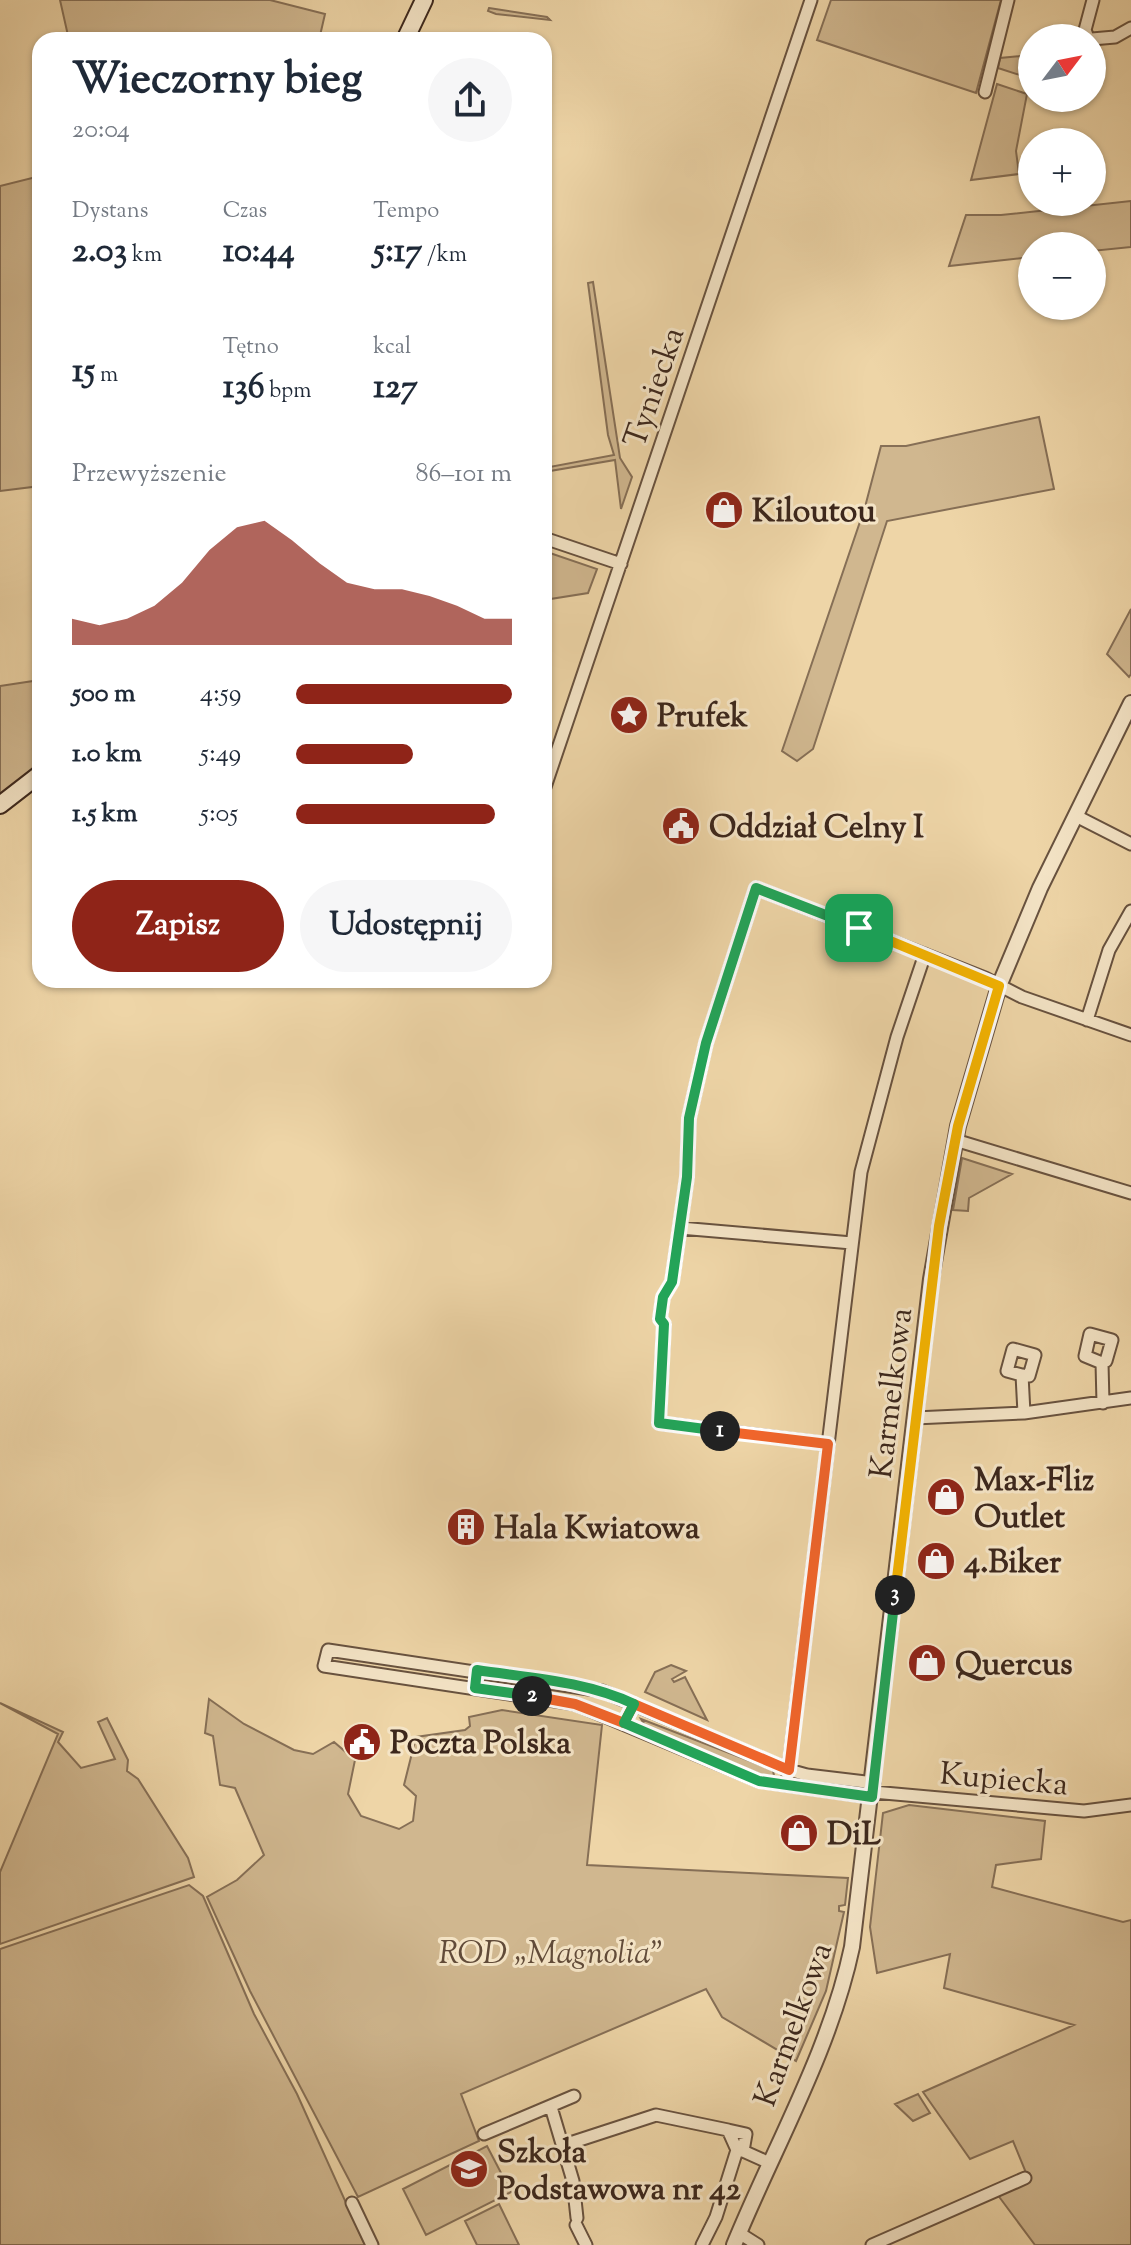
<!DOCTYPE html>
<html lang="pl">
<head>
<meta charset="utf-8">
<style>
	body { margin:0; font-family:"Sorts Mill Goudy",serif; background:#f6f6f7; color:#1f2937; height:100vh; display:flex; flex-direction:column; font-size:30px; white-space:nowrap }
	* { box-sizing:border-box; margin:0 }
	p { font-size:26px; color:#747a83 }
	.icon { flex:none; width:44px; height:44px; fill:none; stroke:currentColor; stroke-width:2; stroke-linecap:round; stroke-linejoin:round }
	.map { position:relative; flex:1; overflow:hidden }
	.details { position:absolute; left:32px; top:32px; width:520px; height:956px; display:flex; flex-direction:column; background:#fff; border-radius:24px; box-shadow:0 2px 6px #0004 }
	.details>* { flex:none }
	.needle { width:52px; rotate:58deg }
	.tools { position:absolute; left:1018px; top:24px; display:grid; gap:16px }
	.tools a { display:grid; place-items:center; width:88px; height:88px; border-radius:50%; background:#fff; box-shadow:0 2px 6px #0004; font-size:40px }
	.pin { position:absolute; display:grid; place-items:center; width:68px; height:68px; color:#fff; margin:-34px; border-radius:16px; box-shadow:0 4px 12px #0006 }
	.km { position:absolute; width:40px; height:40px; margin:-20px; border-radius:50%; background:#222; color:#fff; font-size:22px; line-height:40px; text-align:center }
	.round { display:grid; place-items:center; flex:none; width:84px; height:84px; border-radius:42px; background:#f6f6f7 }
	.headline { display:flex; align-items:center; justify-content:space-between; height:136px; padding:0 40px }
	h1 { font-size:44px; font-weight:700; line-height:60px }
	.figures { display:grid; grid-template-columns:repeat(3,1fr); gap:12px; height:136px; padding:8px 40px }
	.figures div { display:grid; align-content:center }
	.figures b { font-size:34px; font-weight:700 }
	.figures small { font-size:22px; font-weight:400 }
	.figures p { font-size:22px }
	.chart { height:224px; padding:16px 40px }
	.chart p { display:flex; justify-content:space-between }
	.chart svg { width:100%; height:144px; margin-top:8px; fill:#8f2418; opacity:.7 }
	.button { display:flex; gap:16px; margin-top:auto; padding:16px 40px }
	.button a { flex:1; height:92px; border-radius:48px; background:#8f2418; color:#fff; font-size:32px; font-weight:700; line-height:92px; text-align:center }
	.button a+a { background:#f6f6f7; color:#1f2937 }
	ul { padding:0 40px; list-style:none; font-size:26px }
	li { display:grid; grid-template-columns:128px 96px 1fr; align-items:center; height:60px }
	li i { height:20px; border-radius:10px; background:#8f2418 }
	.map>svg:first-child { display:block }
	.green { fill:#d0b78f; stroke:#866f56; stroke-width:2 }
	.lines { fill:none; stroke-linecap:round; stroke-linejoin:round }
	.minor-casing { stroke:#68523f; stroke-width:15 }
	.tertiary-casing { stroke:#68523f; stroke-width:18 }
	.secondary-casing { stroke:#3c271c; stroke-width:20 }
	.minor { stroke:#f4e4c6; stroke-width:11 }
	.tertiary { stroke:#f4e4c6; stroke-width:14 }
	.secondary { stroke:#f4e4c6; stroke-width:16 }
	.split-1-casing { stroke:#fff; stroke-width:16 }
	.split-2-casing { stroke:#fff; stroke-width:16 }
	.split-3-casing { stroke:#fff; stroke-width:16 }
	.split-4-casing { stroke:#fff; stroke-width:16 }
	.split-1 { stroke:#22a559; stroke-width:10 }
	.split-2 { stroke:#f0652b; stroke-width:10 }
	.split-3 { stroke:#22a559; stroke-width:10 }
	.split-4 { stroke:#f5b400; stroke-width:10 }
	.labels { text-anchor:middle; stroke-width:6; stroke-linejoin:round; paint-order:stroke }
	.street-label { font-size:32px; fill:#3c271c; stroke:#f4e4c6 }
	.poi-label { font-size:32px; font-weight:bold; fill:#3c271c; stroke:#f4e4c6; text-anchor:start }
	.park-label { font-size:32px; font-style:italic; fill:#614b39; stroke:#f4e4c6 }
</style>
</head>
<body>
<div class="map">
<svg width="1131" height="2245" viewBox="0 0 1131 2245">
	<rect width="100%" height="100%" fill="#eed5a7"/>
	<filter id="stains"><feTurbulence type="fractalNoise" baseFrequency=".0025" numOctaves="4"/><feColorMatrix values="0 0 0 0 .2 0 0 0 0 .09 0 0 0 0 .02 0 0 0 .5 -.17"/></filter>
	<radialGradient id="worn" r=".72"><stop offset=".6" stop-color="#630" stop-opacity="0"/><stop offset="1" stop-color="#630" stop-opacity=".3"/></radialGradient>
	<path class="green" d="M 60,0 L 270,0 L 325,14 L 319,40 L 69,40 Z
		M 831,0 L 1001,0 L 976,93 L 817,40 Z
		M 489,8 L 547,17 L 550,20 L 496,14 L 488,11 Z
		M 1032,55 L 1032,79 L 998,68 L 1000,58 Z
		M 997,84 L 1027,94 L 1016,151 L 1019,174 L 971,180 Z
		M 40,176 L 40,486 L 0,491 L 0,186 Z
		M 1131,201 L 1131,247 L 1092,251 L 1092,246 L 1032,246 L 1032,257 L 949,266 L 966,215 L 1001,215 Z
		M 593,282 L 620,458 L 632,477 L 621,509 L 615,460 L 544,472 L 544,468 L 614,455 L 608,435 L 588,283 Z
		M 1039,417 L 1054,489 L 887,521 L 813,749 L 797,761 L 782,751 L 865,507 L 881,446 L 906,446 Z
		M 544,551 L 597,569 L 588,593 L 544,600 Z
		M 1131,609 L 1131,674 L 1129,677 L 1107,654 Z
		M 40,680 L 40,764 L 0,795 L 0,686 Z
		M 962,1158 L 1012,1174 L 969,1198 L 968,1211 L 953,1210 Z
		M 671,1665 L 686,1671 L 672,1679 L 674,1682 L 685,1677 L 707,1720 L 645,1692 L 655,1672 Z
		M 209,1699 L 244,1724 L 294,1750 L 313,1754 L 334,1742 L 355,1760 L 348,1794 L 361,1816 L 399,1829 L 413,1821 L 416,1796 L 404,1785 L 416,1737 L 465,1730 L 470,1726 L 469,1717 L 502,1710 L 602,1725 L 587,1865 L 848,1878 L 845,1905 L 839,1906 L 839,1911 L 844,1912 L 826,1991 L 796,2061 L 722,2017 L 706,1989 L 461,2094 L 479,2141 L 358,2197 L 250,1991 L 207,1897 L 237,1880 L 264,1855 L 235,1788 L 220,1785 L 213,1736 L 205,1733 Z
		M 0,1703 L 63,1732 L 58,1742 L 81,1768 L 115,1759 L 98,1722 L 107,1718 L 128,1760 L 127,1771 L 138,1779 L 188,1858 L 194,1877 L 0,1944 L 0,1872 L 58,1734 Z
		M 641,1719 L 773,1770 L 774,1776 C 743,1781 675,1741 646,1727 Z
		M 909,1805 L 1045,1821 L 1041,1859 L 996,1865 L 992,1887 L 1123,1922 L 1131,1920 L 1131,2245 L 1035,2245 L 997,2194 L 1029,2180 L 1013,2141 L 970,2159 L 923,2092 L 1074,2025 L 944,1988 L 950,1954 L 877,1973 L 870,1927 L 883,1813 Z
		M 189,1885 L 203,1896 L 254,2014 L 297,2094 L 365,2245 L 0,2245 L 0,1949 Z
		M 918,2094 L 930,2113 L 913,2121 L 895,2104 Z
		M 487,2146 L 511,2192 L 426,2235 L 403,2189 Z
		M 499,2204 L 519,2245 L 477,2245 L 465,2221 Z"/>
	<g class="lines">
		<defs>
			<path id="minor" d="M 1088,38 L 1085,30 L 1093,0
				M 1092,39 L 1115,37 L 1131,28
				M 985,92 L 1008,0
				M 544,538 L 621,564
				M 544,790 L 811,0
				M 1076,816 L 1131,844
				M 1087,1020 L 1109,950 L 1131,911
				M 955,1140 L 1131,1193
				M 680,1228 L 852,1243
				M 1102,1363 L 1085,1356 L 1090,1334 L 1112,1340 L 1106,1361 L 1102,1363 L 1103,1403
				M 1022,1375 L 1007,1371 L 1013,1349 L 1035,1355 L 1029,1376 L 1022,1375 L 1024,1413
				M 915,1418 L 1024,1413 L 1131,1398
				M 828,1444 L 659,1423 L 664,1324 L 660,1319 L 663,1297 L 672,1282 L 687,1177 L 689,1118 L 706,1043 L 756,888 L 985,978 L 1022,997 L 1131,1035
				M 788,1776 L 861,1172 L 897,1037 L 925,954
				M 873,1792 L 1084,1811 L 1131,1805
				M 872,1797 L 759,1781 L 575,1704 L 324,1666 L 328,1650 L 602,1691 L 789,1770 L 807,1775 L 874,1783
				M 551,2107 L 573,2181 L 577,2218
				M 728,2130 L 746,2134 L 743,2151 L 737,2150
				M 484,2134 L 574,2096
				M 564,2145 L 656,2115 L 728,2130 L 737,2150
				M 743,2151 L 763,2160
				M 352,2203 L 372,2245
				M 576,2225 L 586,2245
				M 739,2233 L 758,2245
				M 702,2245 L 716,2217 L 737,2150
				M 872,2245 L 1025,2178"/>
			<path id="tertiary" d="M 734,2245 C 774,2147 830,2051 852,1947 L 931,1279 L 958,1126 L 999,986 L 1040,888 L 1131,703"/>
			<path id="secondary" d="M 405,40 L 424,0
				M 0,805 L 40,774"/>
		</defs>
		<use href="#minor" class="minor-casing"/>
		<use href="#tertiary" class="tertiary-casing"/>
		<use href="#secondary" class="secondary-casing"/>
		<use href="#minor" class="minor"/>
		<use href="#tertiary" class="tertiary"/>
		<use href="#secondary" class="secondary"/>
	</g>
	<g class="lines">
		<defs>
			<path id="split-1" d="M 720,1431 L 659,1423 L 664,1324 L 660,1319 L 663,1297 L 672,1282 L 687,1177 L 689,1118 L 706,1043 L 756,888 L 859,928"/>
			<path id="split-2" d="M 532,1696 L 575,1704 L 624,1723 L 634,1704 L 789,1770 L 828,1444 L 720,1431"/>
			<path id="split-3" d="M 532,1696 L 475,1688 L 477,1670 C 530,1678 585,1681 634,1704 L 624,1723 L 759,1781 L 872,1797 L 895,1595"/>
			<path id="split-4" d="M 859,928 L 999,986 L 958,1126 L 939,1226 L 895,1595"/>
		</defs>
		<use href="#split-1" class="split-1-casing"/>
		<use href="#split-2" class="split-2-casing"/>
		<use href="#split-3" class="split-3-casing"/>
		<use href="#split-4" class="split-4-casing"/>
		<use href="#split-1" class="split-1"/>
		<use href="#split-2" class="split-2"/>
		<use href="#split-3" class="split-3"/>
		<use href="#split-4" class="split-4"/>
	</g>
	<defs>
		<symbol id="shop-disc" viewBox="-11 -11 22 22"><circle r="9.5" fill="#8f2418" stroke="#f4e4c6"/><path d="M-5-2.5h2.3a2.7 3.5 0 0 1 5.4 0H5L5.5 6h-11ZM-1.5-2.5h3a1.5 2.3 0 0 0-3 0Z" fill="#fff"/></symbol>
		<symbol id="sight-disc" viewBox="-11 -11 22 22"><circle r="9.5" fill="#8f2418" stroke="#f4e4c6"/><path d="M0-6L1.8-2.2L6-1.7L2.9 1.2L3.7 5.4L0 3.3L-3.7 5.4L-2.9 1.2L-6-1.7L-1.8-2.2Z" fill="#fff"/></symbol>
		<symbol id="civic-disc" viewBox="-11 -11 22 22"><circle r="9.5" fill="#8f2418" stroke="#f4e4c6"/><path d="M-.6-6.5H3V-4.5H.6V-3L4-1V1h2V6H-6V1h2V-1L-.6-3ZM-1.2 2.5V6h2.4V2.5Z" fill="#fff"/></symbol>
		<symbol id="building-disc" viewBox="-11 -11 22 22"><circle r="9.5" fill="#8f2418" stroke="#f4e4c6"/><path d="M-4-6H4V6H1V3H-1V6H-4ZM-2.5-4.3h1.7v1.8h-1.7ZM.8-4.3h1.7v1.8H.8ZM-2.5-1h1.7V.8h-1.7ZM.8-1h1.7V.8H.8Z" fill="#fff"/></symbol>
		<symbol id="school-disc" viewBox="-11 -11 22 22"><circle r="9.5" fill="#8f2418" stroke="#f4e4c6"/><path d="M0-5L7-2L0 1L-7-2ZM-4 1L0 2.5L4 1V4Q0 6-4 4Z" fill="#fff"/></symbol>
	</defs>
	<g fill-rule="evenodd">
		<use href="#shop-disc" x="702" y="488" width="44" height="44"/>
		<use href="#sight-disc" x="607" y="693" width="44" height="44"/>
		<use href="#civic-disc" x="659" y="804" width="44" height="44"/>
		<use href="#shop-disc" x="924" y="1475" width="44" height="44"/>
		<use href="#building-disc" x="444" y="1505" width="44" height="44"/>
		<use href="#shop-disc" x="914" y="1539" width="44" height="44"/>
		<use href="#shop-disc" x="905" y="1641" width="44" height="44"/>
		<use href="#civic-disc" x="340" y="1720" width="44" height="44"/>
		<use href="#shop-disc" x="777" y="1811" width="44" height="44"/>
		<use href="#school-disc" x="447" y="2147" width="44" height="44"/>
	</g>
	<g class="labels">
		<g class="street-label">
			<text transform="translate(653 387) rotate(-71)" y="11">Tyniecka</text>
			<text transform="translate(890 1393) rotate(-83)" y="11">Karmelkowa</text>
			<text transform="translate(1004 1778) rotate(5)" y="11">Kupiecka</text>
			<text transform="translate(792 2024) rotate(-70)" y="11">Karmelkowa</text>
		</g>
		<g class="poi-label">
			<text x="752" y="521">Kiloutou</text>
			<text x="657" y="726">Prufek</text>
			<text x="709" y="837">Oddział Celny I</text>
			<text x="974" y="1490">Max-Fliz<tspan x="974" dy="37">Outlet</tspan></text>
			<text x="494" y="1538">Hala Kwiatowa</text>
			<text x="964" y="1572">4.Biker</text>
			<text x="955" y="1674">Quercus</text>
			<text x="390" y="1753">Poczta Polska</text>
			<text x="827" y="1844">DiL</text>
			<text x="497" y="2162">Szkoła<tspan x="497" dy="37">Podstawowa nr 42</tspan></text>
		</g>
		<g class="park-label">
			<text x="551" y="1963">ROD „Magnolia”</text>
		</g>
	</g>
	<rect width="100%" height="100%" filter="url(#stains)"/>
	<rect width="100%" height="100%" fill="url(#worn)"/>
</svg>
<div class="tools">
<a><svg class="needle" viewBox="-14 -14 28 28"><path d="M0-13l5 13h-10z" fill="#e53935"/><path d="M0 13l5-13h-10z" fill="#747a83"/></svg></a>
<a>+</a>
<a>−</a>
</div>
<div class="pin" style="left:859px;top:928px;background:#1e9e55"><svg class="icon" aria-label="arrive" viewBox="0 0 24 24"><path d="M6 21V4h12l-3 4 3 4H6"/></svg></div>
<b class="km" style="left:720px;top:1431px">1</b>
<b class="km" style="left:532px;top:1696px">2</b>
<b class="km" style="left:895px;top:1595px">3</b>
<section class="details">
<div class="headline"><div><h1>Wieczorny bieg</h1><p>20:04</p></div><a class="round"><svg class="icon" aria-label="share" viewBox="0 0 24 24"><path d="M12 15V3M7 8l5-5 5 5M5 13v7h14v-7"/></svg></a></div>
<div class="figures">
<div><p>Dystans</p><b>2.03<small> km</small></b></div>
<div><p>Czas</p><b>10:44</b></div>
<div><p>Tempo</p><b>5:17<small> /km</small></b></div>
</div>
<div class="figures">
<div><b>15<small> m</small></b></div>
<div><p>Tętno</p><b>136<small> bpm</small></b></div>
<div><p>kcal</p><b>127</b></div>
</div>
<div class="chart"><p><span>Przewyższenie</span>86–101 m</p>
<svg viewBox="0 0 160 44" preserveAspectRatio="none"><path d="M0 44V36L10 38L20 36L30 32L40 25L50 15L60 8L70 6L80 12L90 19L100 25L110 27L120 27L130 29L140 32L150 36L160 36V44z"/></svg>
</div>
<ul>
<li><b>500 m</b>4:59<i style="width:100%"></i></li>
<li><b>1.0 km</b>5:49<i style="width:54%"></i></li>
<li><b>1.5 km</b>5:05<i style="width:92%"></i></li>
</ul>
<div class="button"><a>Zapisz</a><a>Udostępnij</a></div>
</section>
</div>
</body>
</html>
